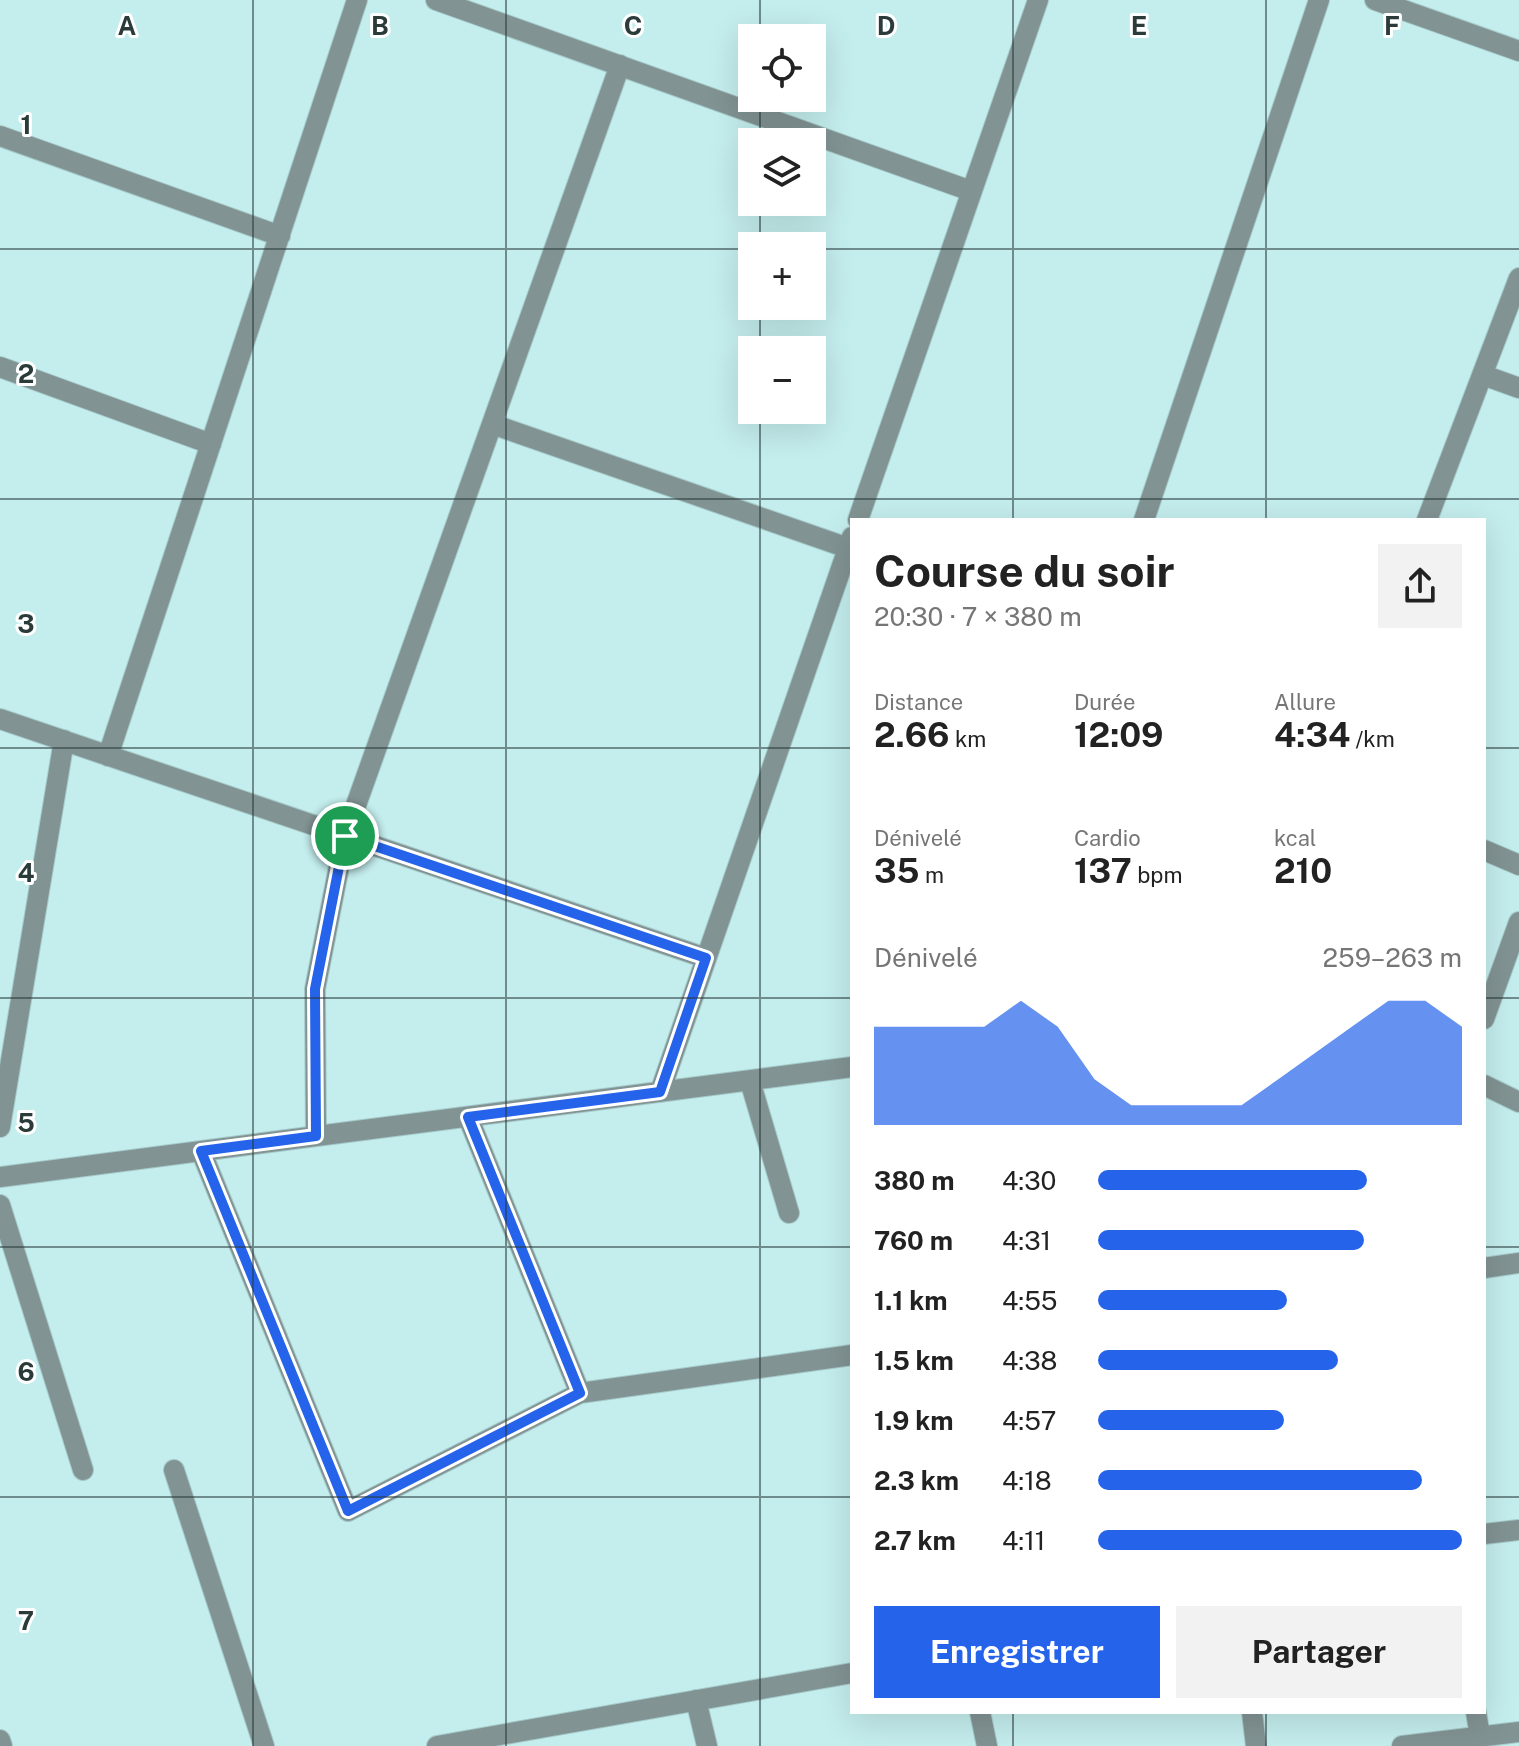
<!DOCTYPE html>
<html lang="fr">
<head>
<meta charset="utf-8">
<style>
	body { margin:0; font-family:"Public Sans",sans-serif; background:#f2f2f2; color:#222; height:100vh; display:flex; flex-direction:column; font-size:30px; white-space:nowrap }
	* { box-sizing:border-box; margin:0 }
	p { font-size:26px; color:#767676 }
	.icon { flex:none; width:44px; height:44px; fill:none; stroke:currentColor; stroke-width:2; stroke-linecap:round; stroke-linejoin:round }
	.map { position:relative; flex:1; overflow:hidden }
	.side { position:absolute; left:850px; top:518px; width:636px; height:1196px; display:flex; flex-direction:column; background:#fff; border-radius:0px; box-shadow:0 8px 32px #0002 }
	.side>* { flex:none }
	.buttons { position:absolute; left:738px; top:24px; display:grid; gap:16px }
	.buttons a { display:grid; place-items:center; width:88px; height:88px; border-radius:0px; background:#fff; box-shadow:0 8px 32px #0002; font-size:40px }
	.pin { position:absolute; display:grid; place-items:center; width:68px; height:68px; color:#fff; margin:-34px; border:4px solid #fff; border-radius:50%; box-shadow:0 2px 8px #0007 }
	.round { display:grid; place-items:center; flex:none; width:84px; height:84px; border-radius:0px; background:#f2f2f2 }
	.head { display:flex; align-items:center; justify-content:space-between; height:136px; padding:0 24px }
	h1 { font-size:44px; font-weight:700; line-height:60px }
	.metrics { display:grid; grid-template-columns:repeat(3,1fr); gap:12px; height:136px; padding:8px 24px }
	.metrics div { display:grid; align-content:center }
	.metrics b { font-size:34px; font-weight:700 }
	.metrics small { font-size:22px; font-weight:400 }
	.metrics p { font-size:22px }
	.chart { height:224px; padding:16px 24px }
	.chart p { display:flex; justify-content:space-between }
	.chart svg { width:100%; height:144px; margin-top:8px; fill:#2563eb; opacity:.7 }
	.cta { display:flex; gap:16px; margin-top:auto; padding:16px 24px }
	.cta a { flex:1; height:92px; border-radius:0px; background:#2563eb; color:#fff; font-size:32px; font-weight:700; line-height:92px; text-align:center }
	.cta a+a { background:#f2f2f2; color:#222 }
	ul { padding:0 24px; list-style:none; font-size:26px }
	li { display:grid; grid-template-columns:128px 96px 1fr; align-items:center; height:60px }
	li i { height:20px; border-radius:10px; background:#2563eb }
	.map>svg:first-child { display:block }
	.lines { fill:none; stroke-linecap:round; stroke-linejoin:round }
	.minor-casing { stroke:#a5c9c9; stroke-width:22 }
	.minor { stroke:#829393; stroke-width:20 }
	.route-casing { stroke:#fff; stroke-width:16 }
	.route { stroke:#2563eb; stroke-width:10 }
	.grid { fill:none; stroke:#2a3b3a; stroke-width:2; stroke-opacity:0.55 }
	.grid-label { font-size:26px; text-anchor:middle; font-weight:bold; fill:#2a3b3a; stroke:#fff; stroke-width:6; stroke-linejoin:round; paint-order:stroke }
</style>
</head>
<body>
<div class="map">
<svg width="1519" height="1746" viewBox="0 0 1519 1746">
	<rect width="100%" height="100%" fill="#c4eded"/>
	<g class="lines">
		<defs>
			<path id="minor" d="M 436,0 L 971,191
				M 1375,0 L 1519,51
				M 0,136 L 280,236
				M 0,367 L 211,444
				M 1483,375 L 1519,388
				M 492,424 L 848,548
				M 858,520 L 1038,0
				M 1144,520 L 1319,0
				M 1427,520 L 1519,278
				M 0,719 L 706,958
				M 108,756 L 357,0
				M 1484,850 L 1519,865
				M 1484,1019 L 1519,922
				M 750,1081 L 789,1213
				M 1484,1085 L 1519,1102
				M 660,1092 L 852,537
				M 468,1117 L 580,1393
				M 0,1127 L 64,740
				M 316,1136 L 315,989 L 345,836 L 620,65
				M 201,1151 L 348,1511 L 580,1393 L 852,1355
				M 0,1177 L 852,1067
				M 0,1205 L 83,1470
				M 1484,1268 L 1519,1263
				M 174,1470 L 264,1746
				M 1484,1534 L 1519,1530
				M 696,1700 L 707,1746
				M 980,1712 L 987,1746
				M 1252,1712 L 1256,1746
				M 1476,1712 L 1480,1736
				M 0,1740 L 2,1746
				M 437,1746 L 852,1673
				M 1402,1746 L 1519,1732"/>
		</defs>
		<use href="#minor" class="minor-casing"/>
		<use href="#minor" class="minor"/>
	</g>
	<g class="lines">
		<defs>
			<path id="route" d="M 345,836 L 706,958 L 660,1092 L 468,1117 L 580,1393 L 348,1511 L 201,1151 L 316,1136 L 315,989 Z"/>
		</defs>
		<use href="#route" class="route-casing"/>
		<use href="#route" class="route"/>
	</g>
	<path class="grid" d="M 253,0 L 253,1746M 506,0 L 506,1746M 760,0 L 760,38M 1013,0 L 1013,520M 1266,0 L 1266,520M 760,98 L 760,142M 760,202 L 760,246M 0,249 L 752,249M 812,249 L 1519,249M 760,306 L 760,350M 760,410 L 760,1746M 0,499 L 1519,499M 0,748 L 852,748M 1484,748 L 1519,748M 0,998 L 852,998M 1484,998 L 1519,998M 0,1247 L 852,1247M 1484,1247 L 1519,1247M 0,1497 L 852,1497M 1484,1497 L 1519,1497M 1013,1712 L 1013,1746M 1266,1712 L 1266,1746"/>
	<g class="grid-label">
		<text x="127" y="35">A</text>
		<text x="380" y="35">B</text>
		<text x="633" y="35">C</text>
		<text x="886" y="35">D</text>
		<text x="1139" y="35">E</text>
		<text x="1392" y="35">F</text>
		<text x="26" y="134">1</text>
		<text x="26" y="383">2</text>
		<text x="26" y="633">3</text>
		<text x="26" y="882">4</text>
		<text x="26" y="1132">5</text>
		<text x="26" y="1381">6</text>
		<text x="26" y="1630">7</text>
	</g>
</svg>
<div class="buttons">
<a><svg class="icon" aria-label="locate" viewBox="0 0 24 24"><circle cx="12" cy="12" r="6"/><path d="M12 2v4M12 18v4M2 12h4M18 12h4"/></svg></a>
<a><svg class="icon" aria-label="layers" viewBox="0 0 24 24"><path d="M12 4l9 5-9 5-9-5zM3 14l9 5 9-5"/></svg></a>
<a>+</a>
<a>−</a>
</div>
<div class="pin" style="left:345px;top:836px;background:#1e9e55"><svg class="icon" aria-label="arrive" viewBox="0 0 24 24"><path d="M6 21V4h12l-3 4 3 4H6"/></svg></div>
<section class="side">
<div class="head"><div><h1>Course du soir</h1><p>20:30 · 7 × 380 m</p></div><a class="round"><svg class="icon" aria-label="share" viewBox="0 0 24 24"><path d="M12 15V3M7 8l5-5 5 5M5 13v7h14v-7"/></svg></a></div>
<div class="metrics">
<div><p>Distance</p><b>2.66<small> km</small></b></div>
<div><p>Durée</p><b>12:09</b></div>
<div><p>Allure</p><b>4:34<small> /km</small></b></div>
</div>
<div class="metrics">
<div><p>Dénivelé</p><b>35<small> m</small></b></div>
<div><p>Cardio</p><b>137<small> bpm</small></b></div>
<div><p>kcal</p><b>210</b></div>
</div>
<div class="chart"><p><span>Dénivelé</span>259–263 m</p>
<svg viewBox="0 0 160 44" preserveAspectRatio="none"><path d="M0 44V14L10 14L20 14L30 14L40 6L50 14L60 30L70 38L80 38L90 38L100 38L110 30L120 22L130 14L140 6L150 6L160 14V44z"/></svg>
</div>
<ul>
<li><b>380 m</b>4:30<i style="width:74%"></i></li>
<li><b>760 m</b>4:31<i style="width:73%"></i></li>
<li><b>1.1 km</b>4:55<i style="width:52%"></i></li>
<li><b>1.5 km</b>4:38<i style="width:66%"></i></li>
<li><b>1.9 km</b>4:57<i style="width:51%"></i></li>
<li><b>2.3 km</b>4:18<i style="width:89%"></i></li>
<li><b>2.7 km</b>4:11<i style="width:100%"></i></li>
</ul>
<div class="cta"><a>Enregistrer</a><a>Partager</a></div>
</section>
</div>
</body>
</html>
